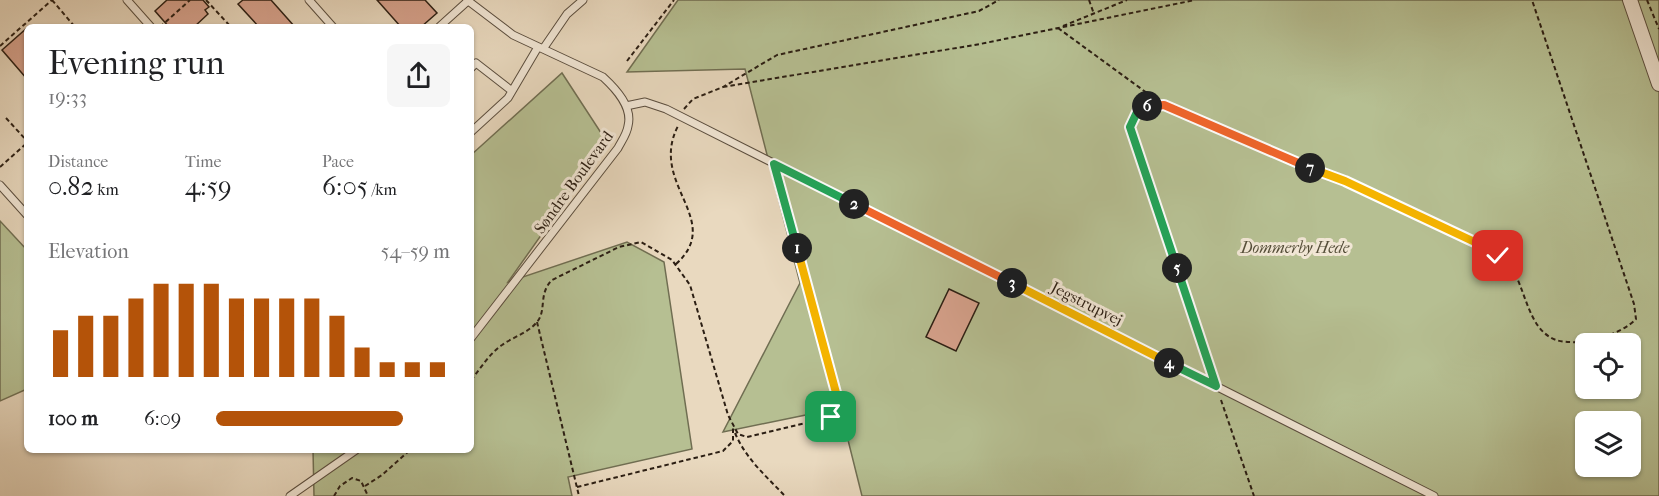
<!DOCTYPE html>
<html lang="en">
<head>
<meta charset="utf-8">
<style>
	body { margin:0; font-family:"IM FELL French Canon",serif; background:#f6f6f6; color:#202124; height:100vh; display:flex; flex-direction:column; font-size:22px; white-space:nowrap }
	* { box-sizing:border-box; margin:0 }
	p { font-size:20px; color:#757577 }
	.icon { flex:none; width:33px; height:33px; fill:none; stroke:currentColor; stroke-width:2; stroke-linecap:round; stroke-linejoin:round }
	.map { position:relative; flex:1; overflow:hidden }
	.sheet { position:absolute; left:24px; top:24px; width:450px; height:429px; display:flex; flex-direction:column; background:#fff; border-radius:9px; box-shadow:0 2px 4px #0004 }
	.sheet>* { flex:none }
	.controls { position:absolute; left:1575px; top:333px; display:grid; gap:12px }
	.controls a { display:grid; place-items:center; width:66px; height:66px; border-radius:9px; background:#fff; box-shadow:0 2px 4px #0004; font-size:30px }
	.pin { position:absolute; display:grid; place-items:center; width:51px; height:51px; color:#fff; margin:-26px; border-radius:12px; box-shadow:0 3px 9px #0006 }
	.km { position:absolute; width:30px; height:30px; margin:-15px; border-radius:50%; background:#222; color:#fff; font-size:16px; line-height:30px; text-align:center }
	.round { display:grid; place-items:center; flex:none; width:63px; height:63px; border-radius:9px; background:#f6f6f6 }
	.summary { display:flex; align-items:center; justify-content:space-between; height:102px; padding:0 24px }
	h1 { font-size:33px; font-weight:600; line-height:45px }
	.stats { display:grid; grid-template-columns:repeat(3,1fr); gap:9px; height:102px; padding:6px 24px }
	.stats div { display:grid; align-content:center }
	.stats b { font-size:26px; font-weight:600 }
	.stats small { font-size:16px; font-weight:400 }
	.stats p { font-size:16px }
	.chart { height:168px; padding:12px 24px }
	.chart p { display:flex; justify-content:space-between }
	.chart svg { width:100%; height:108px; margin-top:6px; stroke:#b45309; stroke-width:6 }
	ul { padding:0 24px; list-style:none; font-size:20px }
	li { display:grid; grid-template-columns:96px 72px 1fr; align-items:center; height:45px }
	li i { height:15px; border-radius:8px; background:#b45309 }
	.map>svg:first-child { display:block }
	.green { fill:#b6bf92; stroke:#706e52; stroke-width:1.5; fill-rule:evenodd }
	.building { fill:#d8a38e; stroke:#2b1e13; stroke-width:1.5 }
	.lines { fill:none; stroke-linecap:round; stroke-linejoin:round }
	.lane-casing { stroke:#5a4d3e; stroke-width:9 }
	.street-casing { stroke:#5a4d3e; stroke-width:16 }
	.path { stroke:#2b1e13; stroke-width:2; stroke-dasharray:4.5 3; stroke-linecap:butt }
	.lane { stroke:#f1e6d5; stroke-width:7 }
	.street { stroke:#f1e6d5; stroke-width:14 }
	.split-1-casing { stroke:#fff; stroke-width:12 }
	.split-2-casing { stroke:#fff; stroke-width:12 }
	.split-3-casing { stroke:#fff; stroke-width:12 }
	.split-4-casing { stroke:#fff; stroke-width:12 }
	.split-5-casing { stroke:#fff; stroke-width:12 }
	.split-6-casing { stroke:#fff; stroke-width:12 }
	.split-7-casing { stroke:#fff; stroke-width:12 }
	.split-8-casing { stroke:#fff; stroke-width:12 }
	.split-1 { stroke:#f5b400; stroke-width:8 }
	.split-2 { stroke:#22a559; stroke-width:8 }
	.split-3 { stroke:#f0652b; stroke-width:8 }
	.split-4 { stroke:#f5b400; stroke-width:8 }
	.split-5 { stroke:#22a559; stroke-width:8 }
	.split-6 { stroke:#22a559; stroke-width:8 }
	.split-7 { stroke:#f0652b; stroke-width:8 }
	.split-8 { stroke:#f5b400; stroke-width:8 }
	.labels { text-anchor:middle; stroke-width:6; stroke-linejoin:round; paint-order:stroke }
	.street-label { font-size:16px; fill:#2b1e13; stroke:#f1e6d5 }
	.park-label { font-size:16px; font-style:italic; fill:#554e39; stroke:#f1e6d5 }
</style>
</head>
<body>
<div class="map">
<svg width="1659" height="496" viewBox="0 0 1659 496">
	<rect width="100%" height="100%" fill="#e9d9bf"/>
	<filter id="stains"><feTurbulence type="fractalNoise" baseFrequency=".00333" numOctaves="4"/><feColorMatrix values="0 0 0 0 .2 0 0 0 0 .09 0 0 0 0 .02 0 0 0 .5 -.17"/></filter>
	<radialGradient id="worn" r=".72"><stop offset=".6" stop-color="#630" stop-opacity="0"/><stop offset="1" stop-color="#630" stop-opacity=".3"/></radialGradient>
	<path class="green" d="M 678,0 L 1659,0 L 1659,496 L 862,496 L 840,408 L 723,432 L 800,283 L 745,69 L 627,72 ZM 1586,344 L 1630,344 L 1630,388 L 1586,388 ZM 1586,422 L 1630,422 L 1630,466 L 1586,466 Z
		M 562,73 L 607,142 L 508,282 L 627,242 L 664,262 L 692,449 L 568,477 L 572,496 L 314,496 L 313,450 L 471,450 L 471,155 Z
		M 0,221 L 27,250 L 27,389 L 0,401 Z"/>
	<path class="building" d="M 167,0 L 203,0 L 209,7 L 205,10 L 208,14 L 194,27 L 169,27 L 155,11 Z
		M 243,0 L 271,0 L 295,27 L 259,27 L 238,4 Z
		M 377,0 L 425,0 L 437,13 L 421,27 L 401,27 Z
		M 27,28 L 27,79 L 2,50 Z
		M 949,289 L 979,303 L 956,351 L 926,337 Z"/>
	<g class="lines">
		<defs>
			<path id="lane" d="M 127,0 L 151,27
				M 309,0 L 333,27
				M 467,0 L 513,35 L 603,77 C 616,89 633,107 628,126 C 627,134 621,142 618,148 L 471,338
				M 439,27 L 469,0
				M 543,49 L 567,14 L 583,0
				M 471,68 L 476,63 L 512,91
				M 626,106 L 645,102 L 666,109 L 1434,496
				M 471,132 L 508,98 L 538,47
				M 0,185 L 27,215
				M 290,496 L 356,450"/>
			<path id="street" d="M 1630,0 L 1659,84"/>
		</defs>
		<use href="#lane" class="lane-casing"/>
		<use href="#street" class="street-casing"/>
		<path class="path" d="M 52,0 L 75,27
			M 206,0 L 231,27
			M 1089,0 L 1094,14
			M 1647,0 L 1659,29
			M 1063,26 L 1127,0
			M 160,27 L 190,0
			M 1058,28 L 1162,104
			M 0,46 L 52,0
			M 627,61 L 674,0
			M 723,87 L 980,44 L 1195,0
			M 684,109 L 693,99 L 723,87 L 777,55 L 979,11 L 999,0
			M 6,118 L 27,141
			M 0,167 L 27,143
			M 676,264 C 725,220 648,184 678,126
			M 537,322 L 579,496
			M 1212,375 L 1130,127 C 1139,109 1144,105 1164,105 L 1323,174 L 1345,181 C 1381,198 1417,215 1453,232 C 1470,240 1495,249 1508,263 C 1526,284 1526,329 1556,340 C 1578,347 1620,336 1636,319 L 1634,304 L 1532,0
			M 471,380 C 481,368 489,354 502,345 C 513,337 528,333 537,322 C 547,310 538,294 552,280 L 619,247 L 641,242 L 672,260 L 690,285 L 728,415 L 738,434 L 747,437 L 831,417 L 836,412 L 838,401 L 777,175
			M 1221,400 L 1254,496
			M 735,433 C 746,459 766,476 785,496
			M 365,486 L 382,475 L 410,450
			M 577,487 L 723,451 L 733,441 L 733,428
			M 334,496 L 340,486 L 352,478 L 361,481 L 368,496"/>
		<use href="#lane" class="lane"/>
		<use href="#street" class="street"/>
	</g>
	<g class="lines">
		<defs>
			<path id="split-1" d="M 797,248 L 838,400 L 836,412 L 831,417"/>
			<path id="split-2" d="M 797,248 L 774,164 L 854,204"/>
			<path id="split-3" d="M 854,204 L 1012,283"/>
			<path id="split-4" d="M 1012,283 L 1169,363"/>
			<path id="split-5" d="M 1169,363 L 1216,386 L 1177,268"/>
			<path id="split-6" d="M 1147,106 L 1138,110 L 1130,127 L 1177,268"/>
			<path id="split-7" d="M 1147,106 L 1164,105 L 1310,168"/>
			<path id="split-8" d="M 1310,168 L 1345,181 L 1481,245 L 1498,256"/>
		</defs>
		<use href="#split-1" class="split-1-casing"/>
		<use href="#split-2" class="split-2-casing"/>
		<use href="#split-3" class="split-3-casing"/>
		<use href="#split-4" class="split-4-casing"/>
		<use href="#split-5" class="split-5-casing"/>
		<use href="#split-6" class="split-6-casing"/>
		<use href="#split-7" class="split-7-casing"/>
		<use href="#split-8" class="split-8-casing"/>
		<use href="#split-1" class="split-1"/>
		<use href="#split-2" class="split-2"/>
		<use href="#split-3" class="split-3"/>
		<use href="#split-4" class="split-4"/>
		<use href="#split-5" class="split-5"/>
		<use href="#split-6" class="split-6"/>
		<use href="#split-7" class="split-7"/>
		<use href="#split-8" class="split-8"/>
	</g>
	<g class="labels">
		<g class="street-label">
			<text transform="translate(573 182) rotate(-54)" y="6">Søndre Boulevard</text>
			<text transform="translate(1087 303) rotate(27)" y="6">Jegstrupvej</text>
		</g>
		<g class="park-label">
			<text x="1295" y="253">Dommerby Hede</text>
		</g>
	</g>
	<rect width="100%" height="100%" filter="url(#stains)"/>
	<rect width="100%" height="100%" fill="url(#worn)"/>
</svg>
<div class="controls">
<a><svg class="icon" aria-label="locate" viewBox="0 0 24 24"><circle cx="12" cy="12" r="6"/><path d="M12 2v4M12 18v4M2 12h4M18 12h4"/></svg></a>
<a><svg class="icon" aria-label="layers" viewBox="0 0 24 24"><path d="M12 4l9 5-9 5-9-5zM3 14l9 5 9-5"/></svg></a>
</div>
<div class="pin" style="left:831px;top:417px;background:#1e9e55"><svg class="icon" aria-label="arrive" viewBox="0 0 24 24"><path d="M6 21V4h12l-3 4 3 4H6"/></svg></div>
<div class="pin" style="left:1498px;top:256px;background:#d93025"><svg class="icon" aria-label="check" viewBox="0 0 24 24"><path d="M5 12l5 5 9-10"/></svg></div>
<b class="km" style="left:797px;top:248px">1</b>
<b class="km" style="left:854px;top:204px">2</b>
<b class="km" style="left:1012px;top:283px">3</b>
<b class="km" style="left:1169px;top:363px">4</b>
<b class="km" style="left:1177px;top:268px">5</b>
<b class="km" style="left:1147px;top:106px">6</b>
<b class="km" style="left:1310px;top:168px">7</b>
<section class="sheet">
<div class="summary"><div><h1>Evening run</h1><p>19:33</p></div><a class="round"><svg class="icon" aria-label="share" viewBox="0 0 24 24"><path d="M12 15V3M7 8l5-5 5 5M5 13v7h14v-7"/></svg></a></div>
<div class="stats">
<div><p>Distance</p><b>0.82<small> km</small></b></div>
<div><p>Time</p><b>4:59</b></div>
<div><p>Pace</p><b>6:05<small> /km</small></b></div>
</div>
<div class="chart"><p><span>Elevation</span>54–59 m</p>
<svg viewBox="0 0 160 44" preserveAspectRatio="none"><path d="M5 44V25M15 44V19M25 44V19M35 44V12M45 44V6M55 44V6M65 44V6M75 44V12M85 44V12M95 44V12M105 44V12M115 44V19M125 44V32M135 44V38M145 44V38M155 44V38"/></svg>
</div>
<ul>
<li><b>100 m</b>6:09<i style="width:80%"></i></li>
</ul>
</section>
</div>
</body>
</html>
